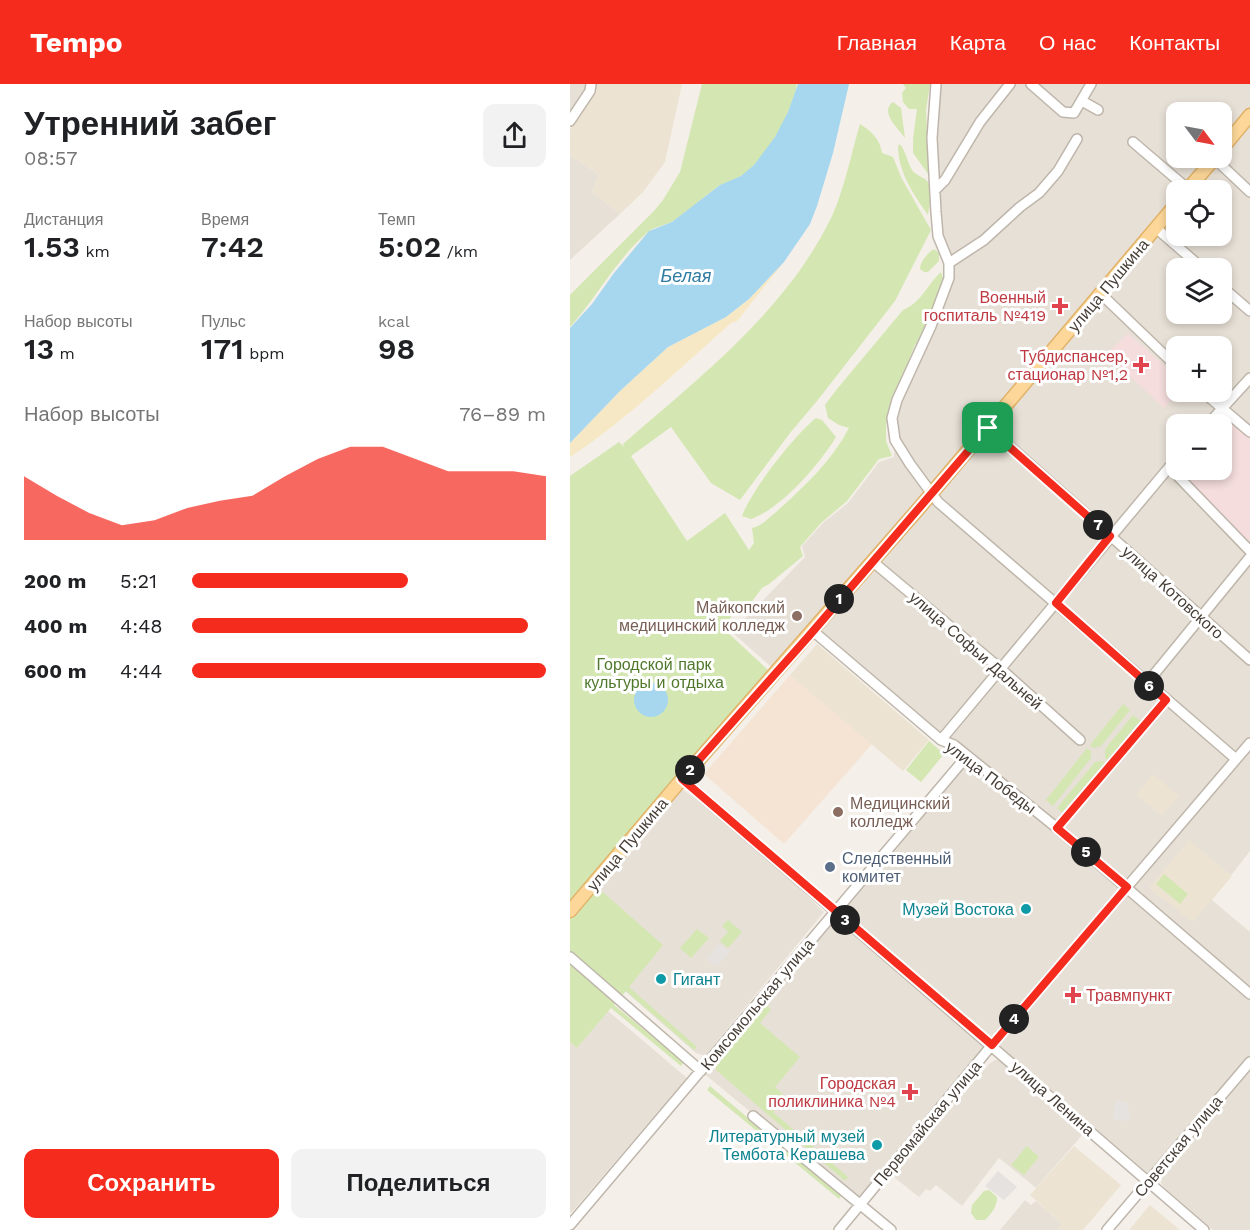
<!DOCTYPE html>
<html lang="ru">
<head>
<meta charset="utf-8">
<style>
	body { margin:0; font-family:"Work Sans",sans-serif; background:#f2f2f2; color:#202124; height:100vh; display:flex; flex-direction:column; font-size:22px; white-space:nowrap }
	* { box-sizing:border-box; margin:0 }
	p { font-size:20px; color:#757577 }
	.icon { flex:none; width:33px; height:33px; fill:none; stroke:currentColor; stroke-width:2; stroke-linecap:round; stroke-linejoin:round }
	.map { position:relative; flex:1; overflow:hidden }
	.sheet { display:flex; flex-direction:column; background:#fff; width:570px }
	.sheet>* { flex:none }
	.needle { width:39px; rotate:122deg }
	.buttons { position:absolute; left:596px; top:18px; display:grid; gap:12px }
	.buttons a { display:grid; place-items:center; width:66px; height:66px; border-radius:12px; background:#fff; box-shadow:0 3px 9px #0003; font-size:30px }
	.pin { position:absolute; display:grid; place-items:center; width:51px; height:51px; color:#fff; margin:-26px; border-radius:12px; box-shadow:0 3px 9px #0006 }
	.km { position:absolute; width:30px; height:30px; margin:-15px; border-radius:50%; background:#222; color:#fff; font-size:16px; line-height:30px; text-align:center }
	.round { display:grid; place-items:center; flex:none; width:63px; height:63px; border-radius:12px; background:#f2f2f2 }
	.headline { display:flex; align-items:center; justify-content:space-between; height:102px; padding:0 24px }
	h1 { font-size:33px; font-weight:600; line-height:45px }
	.figures { display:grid; grid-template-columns:repeat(3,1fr); gap:9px; height:102px; padding:6px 24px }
	.figures div { display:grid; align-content:center }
	.figures b { font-size:30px; font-weight:600 }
	.figures small { font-size:16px; font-weight:400 }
	.figures p { font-size:16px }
	.chart { height:168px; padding:12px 24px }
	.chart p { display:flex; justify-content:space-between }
	.chart svg { width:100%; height:108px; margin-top:6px; fill:#f52b1e; opacity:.7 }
	.button { display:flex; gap:12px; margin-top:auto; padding:12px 24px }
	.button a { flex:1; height:69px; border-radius:12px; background:#f52b1e; color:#fff; font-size:24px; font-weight:600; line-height:69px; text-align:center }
	.button a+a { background:#f2f2f2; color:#202124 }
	ul { padding:0 24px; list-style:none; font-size:20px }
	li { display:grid; grid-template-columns:96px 72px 1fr; align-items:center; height:45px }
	li i { height:15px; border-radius:8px; background:#f52b1e }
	header { display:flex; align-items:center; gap:36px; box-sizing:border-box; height:84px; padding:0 30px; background:#f52b1e; color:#fff }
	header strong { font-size:28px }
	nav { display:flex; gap:33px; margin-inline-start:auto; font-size:21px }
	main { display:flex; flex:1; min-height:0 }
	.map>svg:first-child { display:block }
	.residential { fill:#e7e0d6; fill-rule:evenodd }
	.commercial { fill:#f5e4d4 }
	.education { fill:#ece3d2 }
	.medical { fill:#f4dddc }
	.green { fill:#d4e7b2 }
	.sand { fill:#f7e8c5 }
	.parking { fill:#e5e2e0 }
	.water { fill:#a6d7ef }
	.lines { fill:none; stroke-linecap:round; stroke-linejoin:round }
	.minor-casing { stroke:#bfb6ab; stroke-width:12 }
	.major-casing { stroke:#e1b269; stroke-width:15 }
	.minor { stroke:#fff; stroke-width:9 }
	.major { stroke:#fcd799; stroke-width:12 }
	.route-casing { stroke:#fff; stroke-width:12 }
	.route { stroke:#f52b1e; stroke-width:8 }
	.health-dot { fill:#e0444e; stroke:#fff; stroke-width:2 }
	.education-dot { fill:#8d6e63; stroke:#fff; stroke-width:2 }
	.service-dot { fill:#5c6f8a; stroke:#fff; stroke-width:2 }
	.culture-dot { fill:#0f9aa8; stroke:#fff; stroke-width:2 }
	.labels { text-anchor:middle; stroke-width:6; stroke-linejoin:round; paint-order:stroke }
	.street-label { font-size:16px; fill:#473f37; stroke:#fff }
	.health-label { font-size:16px; fill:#be3a42; stroke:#fff; text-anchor:end }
	.education-label { font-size:16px; fill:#785e54; stroke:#fff; text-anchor:end }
	.park-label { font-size:16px; fill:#4f782b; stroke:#fff }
	.service-label { font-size:16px; fill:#4e5e75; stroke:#fff; text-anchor:start }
	.culture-label { font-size:16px; fill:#0d838f; stroke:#fff; text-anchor:end }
	.water-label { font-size:18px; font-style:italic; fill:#2f7ba1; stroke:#fff }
</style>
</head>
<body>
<header>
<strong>Tempo</strong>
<nav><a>Главная</a><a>Карта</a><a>О нас</a><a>Контакты</a></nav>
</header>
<main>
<section class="sheet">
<div class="headline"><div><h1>Утренний забег</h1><p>08:57</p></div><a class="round"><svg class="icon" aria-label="share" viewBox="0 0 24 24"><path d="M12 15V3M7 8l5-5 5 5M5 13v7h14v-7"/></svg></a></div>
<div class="figures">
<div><p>Дистанция</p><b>1.53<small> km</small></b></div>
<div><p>Время</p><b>7:42</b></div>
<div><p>Темп</p><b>5:02<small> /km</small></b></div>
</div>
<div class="figures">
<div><p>Набор высоты</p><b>13<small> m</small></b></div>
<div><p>Пульс</p><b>171<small> bpm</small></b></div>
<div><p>kcal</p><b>98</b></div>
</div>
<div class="chart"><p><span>Набор высоты</span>76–89 m</p>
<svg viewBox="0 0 160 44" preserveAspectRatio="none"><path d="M0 44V18L10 26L20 33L30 38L40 36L50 31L60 28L70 26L80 18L90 11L100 6L110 6L120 11L130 16L140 16L150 16L160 18V44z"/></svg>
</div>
<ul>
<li><b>200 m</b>5:21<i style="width:61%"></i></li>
<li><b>400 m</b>4:48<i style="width:95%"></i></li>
<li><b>600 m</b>4:44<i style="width:100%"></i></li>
</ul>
<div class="button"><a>Сохранить</a><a>Поделиться</a></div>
</section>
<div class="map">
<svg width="680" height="1146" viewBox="0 0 680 1146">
	<rect width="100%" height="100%" fill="#f4efe8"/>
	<path class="residential" d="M 0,0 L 21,0 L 0,37 Z
		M 366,0 L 680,0 L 680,767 L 642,816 L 680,848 L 680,978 L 578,1097 L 422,961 L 291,1120 L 131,987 L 397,672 L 243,547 L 207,588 L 162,548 L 235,473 L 232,462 L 254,438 L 278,419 L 309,378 L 324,373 L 325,356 L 322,334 L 379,194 L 366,128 ZM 606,28 L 651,28 L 651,74 L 606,74 ZM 606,106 L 651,106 L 651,152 L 606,152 ZM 606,184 L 651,184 L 651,230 L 606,230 ZM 606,262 L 651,262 L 651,308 L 606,308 ZM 606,340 L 651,340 L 651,386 L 606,386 Z
		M 0,71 L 29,91 L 22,108 L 50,130 L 0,176 Z
		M 113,706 L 135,722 L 222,797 L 254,828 L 135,972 L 126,969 L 0,859 L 0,837 L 109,707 Z
		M 38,927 L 117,994 L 2,1128 L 0,1128 L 0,958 L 7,964 Z
		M 425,976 L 431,976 L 514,1049 L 466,1104 L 429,1074 L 392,1122 L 366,1101 L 360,1107 L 356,1105 L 349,1113 L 325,1094 L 325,1090 L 420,979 Z
		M 680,987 L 680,1146 L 643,1146 L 596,1105 L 591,1099 L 592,1094 L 596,1086 Z
		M 455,1116 L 461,1121 L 466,1117 L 492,1140 L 488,1146 L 430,1146 Z"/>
	<path class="commercial" d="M 220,591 L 302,660 L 214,760 L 134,690 Z"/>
	<path class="education" d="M 27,0 L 112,0 L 95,78 L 73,108 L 50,130 L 22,108 L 29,91 L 0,71 L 0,45 L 21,14 Z
		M 247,560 L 359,656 L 333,687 L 220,591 Z
		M 583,690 L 609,712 L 592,732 L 566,711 Z
		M 619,756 L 662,792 L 623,838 L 579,804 Z
		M 504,1062 L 551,1101 L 513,1146 L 488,1146 L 492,1140 L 460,1111 Z
		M 580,1121 L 610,1146 L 559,1146 Z"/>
	<path class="medical" d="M 558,249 L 606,292 L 606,308 L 609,308 L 594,324 L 536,270 Z
		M 657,334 L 680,354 L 680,459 L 610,389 L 613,386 L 651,386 L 651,342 Z"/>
	<path class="green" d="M 132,0 L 227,0 C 222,30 196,75 171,92 C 163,97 154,98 146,104 C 132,114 118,128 103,137 C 95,142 84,142 78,148 C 47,174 27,213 0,243 L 0,211 L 83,128 L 93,116 L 110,88 Z
		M 333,0 L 360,0 L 356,26 L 359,91 L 343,69 L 343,55 L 347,25 L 339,25 L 333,18 L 332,9 L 336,4 Z
		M 323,18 L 331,24 L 335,54 C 328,44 309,28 323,18 Z
		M 290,40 C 301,47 310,55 312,69 L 323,73 L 331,93 L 361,146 L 325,217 L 247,317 L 220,349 L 170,416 L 141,399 L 101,343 L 61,372 L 117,457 L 155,429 L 179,466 L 184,459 L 182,444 C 193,441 196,436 205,429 C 233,404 261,378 279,344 L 269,341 L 258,334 L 255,321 L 267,305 L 333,226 C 352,218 356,202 371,188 L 374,197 L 356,242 L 344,263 L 320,325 L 316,341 L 316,357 L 322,372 L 309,375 L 277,417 L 251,439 L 230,463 L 233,472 L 199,500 L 192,504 L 177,524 L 169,524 L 161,532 L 156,547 L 198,586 L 0,816 L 0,392 L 49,358 L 54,363 L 53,360 C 130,293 217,226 262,132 C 275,103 281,70 290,40 Z
		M 330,60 C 336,68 337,77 342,86 C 346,92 353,92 358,98 C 364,105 359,122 358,131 C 344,111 328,88 328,62 Z
		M 364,165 L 369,169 L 369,177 L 358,188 L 354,188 L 350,185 C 351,176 357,170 364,165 Z
		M 246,334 L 252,336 L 266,353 C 249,381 212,424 181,435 L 172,432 C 182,405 224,352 246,334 Z
		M 553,620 L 560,626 L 531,662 L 523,664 L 520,661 Z
		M 563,631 L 573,639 L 540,678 L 535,674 L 535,665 Z
		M 359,657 L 374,670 L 351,698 L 336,686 Z
		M 517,664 L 521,667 L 521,674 L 483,722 L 476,716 Z
		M 533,677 L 538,681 L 495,731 L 487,724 L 525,678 Z
		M 594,790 L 618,810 L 610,820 L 586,800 Z
		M 27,803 L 93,861 L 59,903 L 127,963 L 124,966 L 56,907 L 44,921 L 114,978 L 111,982 L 41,924 L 7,964 L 0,958 L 0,835 Z
		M 158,836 L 172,848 L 158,864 L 150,857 L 158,848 L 152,842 Z
		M 127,845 L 139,854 L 121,874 L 110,864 Z
		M 195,920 L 201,925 L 190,939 L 230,973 L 205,1003 L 216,1013 L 203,1028 L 278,1093 L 275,1097 L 146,986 L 146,977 Z
		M 140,1002 L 271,1112 L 269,1115 L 137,1006 Z
		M 457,1062 L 469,1073 L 454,1091 L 441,1081 Z
		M 419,1106 L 427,1113 C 427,1123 422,1129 415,1136 L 406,1136 L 401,1129 L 402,1121 L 414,1107 Z"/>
	<path class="sand" d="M 214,178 L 167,237 L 161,239 C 109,285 58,335 0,373 L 0,359 L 50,307 L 98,263 L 156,233 L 179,215 Z"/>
	<path class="parking" d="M 149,859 L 160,868 L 147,883 L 137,875 Z
		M 545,1017 L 554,1017 L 558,1020 L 560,1037 L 543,1036 Z
		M 428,1087 L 447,1103 L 434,1116 L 415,1102 Z"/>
	<path class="water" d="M 228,0 L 279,0 L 263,69 L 247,122 L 240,140 L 214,178 L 179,215 L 156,233 L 98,263 L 50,307 L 0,359 L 0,244 L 22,220 L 44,189 L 79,147 L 102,138 L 150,101 L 171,92 L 184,81 L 205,53 L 218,28 Z
		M64 616a17 17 0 1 1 34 0a17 17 0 1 1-34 0Z"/>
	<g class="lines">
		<defs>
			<path id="minor" d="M 366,0 L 362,54 L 366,128 L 368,152 L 379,179 L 379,194 L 361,242 L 327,316 L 322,334 L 325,356 L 340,380 L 368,418 L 666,675
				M 461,0 L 493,28 L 504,29 L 521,0
				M 512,17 L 528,26
				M 0,37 L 20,7 L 21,0
				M 563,58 L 618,105
				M 644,74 L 680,108
				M 365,106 L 375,96 L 410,38 L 440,0
				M 586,144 L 632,184
				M 379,179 L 414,156 L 450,123 L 469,109 L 488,87 L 507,55
				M 651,202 L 680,227
				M 531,210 L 606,282
				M 633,308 L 680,348
				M 638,340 L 680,294
				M 418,343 L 680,576
				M 599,383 L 680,467
				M 302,477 L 431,585 L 510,656
				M 243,547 L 371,656 L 384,661 L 487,744 L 680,910
				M 577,599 L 680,473
				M 371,656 L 606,375
				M 112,695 L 634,1146
				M 487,744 L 596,616
				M 0,873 L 131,987
				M 183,1032 L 321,1146
				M 0,1141 L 397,672
				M 269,1146 L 422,961 L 680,659
				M 537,1146 L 680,978"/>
			<path id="major" d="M 651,66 L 680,31
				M 617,106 L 645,74
				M 0,827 L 112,695 L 350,423 L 606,120"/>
		</defs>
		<use href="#minor" class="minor-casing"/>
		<use href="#major" class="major-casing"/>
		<use href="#minor" class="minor"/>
		<use href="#major" class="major"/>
	</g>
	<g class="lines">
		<defs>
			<path id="route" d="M 418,344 L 540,452 L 486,519 L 596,616 L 487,744 L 557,803 L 422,961 L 112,695 L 238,553 Z"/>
		</defs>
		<use href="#route" class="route-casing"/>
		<use href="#route" class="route"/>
	</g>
	<g class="health-dot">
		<path d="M487 213h6v6h6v6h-6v6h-6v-6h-6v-6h6z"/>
		<path d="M568 272h6v6h6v6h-6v6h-6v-6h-6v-6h6z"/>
		<path d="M500 902h6v6h6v6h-6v6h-6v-6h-6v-6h6z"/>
		<path d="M337 999h6v6h6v6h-6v6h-6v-6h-6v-6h6z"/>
	</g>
	<g class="education-dot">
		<circle cx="227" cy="532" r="6"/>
		<circle cx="268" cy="728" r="6"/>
	</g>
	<circle class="service-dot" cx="260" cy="783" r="6"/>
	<g class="culture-dot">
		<circle cx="456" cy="825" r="6"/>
		<circle cx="91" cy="895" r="6"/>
		<circle cx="307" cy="1061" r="6"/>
	</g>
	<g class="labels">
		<g class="street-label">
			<text transform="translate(538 201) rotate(-50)" y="6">улица Пушкина</text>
			<text transform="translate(603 508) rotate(42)" y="6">улица Котовского</text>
			<text transform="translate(406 566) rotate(41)" y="6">улица Софьи Дальней</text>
			<text transform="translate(421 693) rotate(37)" y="6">улица Победы</text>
			<text transform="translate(57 760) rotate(-50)" y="6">улица Пушкина</text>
			<text transform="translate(187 920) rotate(-50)" y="6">Комсомольская улица</text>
			<text transform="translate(483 1014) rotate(41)" y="6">улица Ленина</text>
			<text transform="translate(357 1039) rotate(-50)" y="6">Первомайская улица</text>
			<text transform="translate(608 1062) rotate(-50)" y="6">Советская улица</text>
		</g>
		<g class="health-label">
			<text x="476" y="219">Военный<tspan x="476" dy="18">госпиталь №419</tspan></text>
			<text x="558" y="278">Тубдиспансер,<tspan x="558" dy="18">стационар №1,2</tspan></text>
			<text x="516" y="917" text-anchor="start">Травмпункт</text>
			<text x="326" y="1005">Городская<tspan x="326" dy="18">поликлиника №4</tspan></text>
		</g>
		<g class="education-label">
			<text x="215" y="529">Майкопский<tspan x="215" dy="18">медицинский колледж</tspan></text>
			<text x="280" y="725" text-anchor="start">Медицинский<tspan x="280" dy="18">колледж</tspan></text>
		</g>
		<g class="park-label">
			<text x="84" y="586">Городской парк<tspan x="84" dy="18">культуры и отдыха</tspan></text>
		</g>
		<g class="service-label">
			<text x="272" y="780">Следственный<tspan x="272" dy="18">комитет</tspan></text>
		</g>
		<g class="culture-label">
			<text x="444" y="831">Музей Востока</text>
			<text x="103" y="901" text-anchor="start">Гигант</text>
			<text x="295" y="1058">Литературный музей<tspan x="295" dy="18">Тембота Керашева</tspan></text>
		</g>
		<g class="water-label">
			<text x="116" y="198">Белая</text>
		</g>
	</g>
</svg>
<div class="buttons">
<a><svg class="needle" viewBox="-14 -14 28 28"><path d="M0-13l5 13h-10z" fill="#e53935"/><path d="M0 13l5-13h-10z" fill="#757577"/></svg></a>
<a><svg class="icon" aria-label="locate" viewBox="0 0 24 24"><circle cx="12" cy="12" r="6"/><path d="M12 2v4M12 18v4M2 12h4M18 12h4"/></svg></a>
<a><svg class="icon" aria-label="layers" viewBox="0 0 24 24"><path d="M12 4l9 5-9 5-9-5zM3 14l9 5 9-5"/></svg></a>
<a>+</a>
<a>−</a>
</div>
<div class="pin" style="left:418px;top:344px;background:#1e9e55"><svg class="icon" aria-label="arrive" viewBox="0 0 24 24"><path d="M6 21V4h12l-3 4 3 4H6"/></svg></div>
<b class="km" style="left:269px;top:515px">1</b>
<b class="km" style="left:120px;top:686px">2</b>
<b class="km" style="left:275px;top:836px">3</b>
<b class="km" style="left:444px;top:935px">4</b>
<b class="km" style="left:516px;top:768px">5</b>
<b class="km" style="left:579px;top:602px">6</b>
<b class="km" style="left:528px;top:441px">7</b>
</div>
</main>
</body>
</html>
